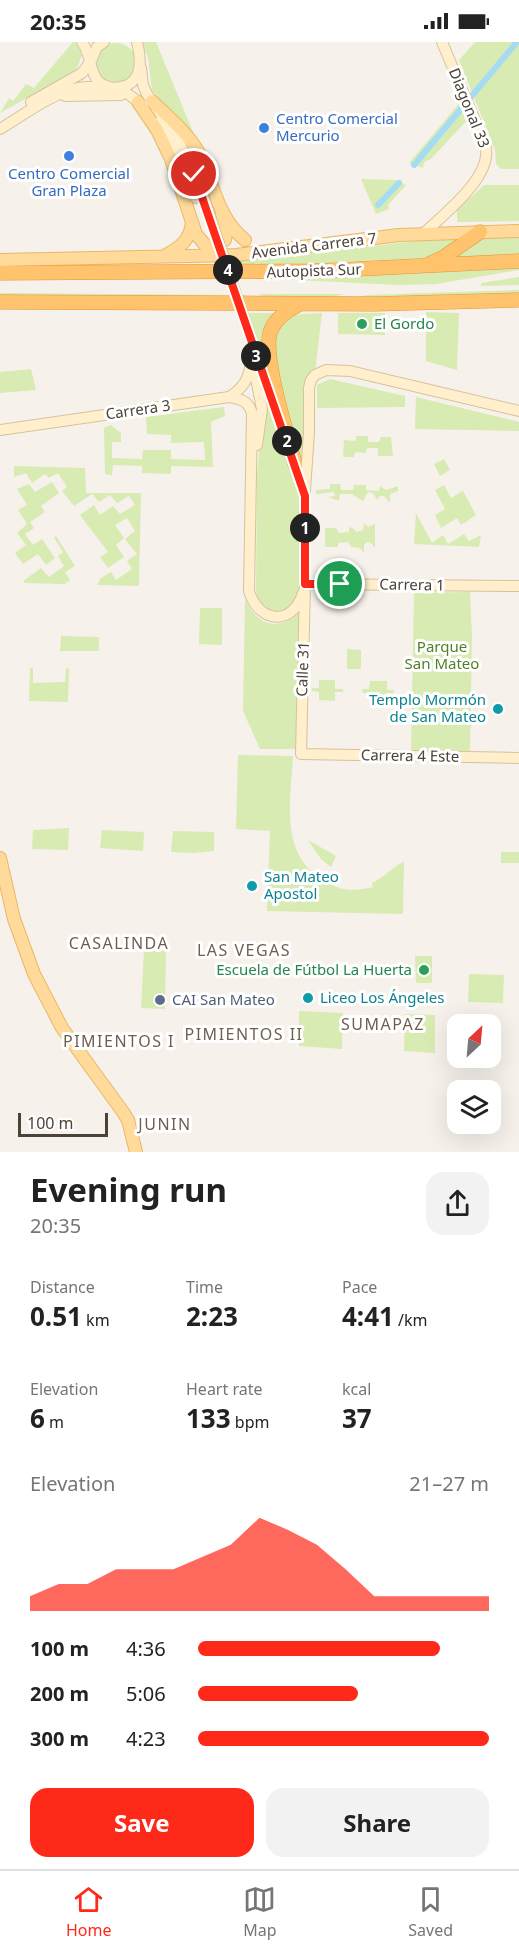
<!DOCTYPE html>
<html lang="en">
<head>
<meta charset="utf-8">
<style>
	body { margin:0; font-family:"Noto Sans",sans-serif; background:#f2f2f2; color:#222; height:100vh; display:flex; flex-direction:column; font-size:22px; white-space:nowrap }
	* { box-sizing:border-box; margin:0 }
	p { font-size:20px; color:#767676 }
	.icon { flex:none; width:33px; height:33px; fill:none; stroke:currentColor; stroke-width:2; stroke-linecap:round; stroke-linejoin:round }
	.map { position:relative; height:1110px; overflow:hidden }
	.panel { display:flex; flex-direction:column; background:#fff; flex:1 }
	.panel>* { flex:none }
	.needle { width:39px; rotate:26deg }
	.fabs { position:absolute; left:447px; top:972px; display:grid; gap:12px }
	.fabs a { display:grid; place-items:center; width:54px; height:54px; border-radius:12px; background:#fff; box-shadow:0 6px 24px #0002; font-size:30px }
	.scale { position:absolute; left:18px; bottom:15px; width:90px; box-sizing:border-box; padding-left:6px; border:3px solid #4b4238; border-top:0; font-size:16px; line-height:21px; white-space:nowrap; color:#4b4238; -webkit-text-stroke:4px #fff; paint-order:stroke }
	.pin { position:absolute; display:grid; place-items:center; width:51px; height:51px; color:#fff; margin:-26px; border:3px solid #fff; border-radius:50%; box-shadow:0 2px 6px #0007 }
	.km { position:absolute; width:30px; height:30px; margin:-15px; border-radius:50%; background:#222; color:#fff; font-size:16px; line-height:30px; text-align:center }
	.round { display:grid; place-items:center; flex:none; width:63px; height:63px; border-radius:18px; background:#f2f2f2 }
	.overview { display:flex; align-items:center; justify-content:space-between; height:102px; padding:0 30px }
	h1 { font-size:33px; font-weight:700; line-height:45px }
	.stats { display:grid; grid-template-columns:repeat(3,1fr); gap:9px; height:102px; padding:6px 30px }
	.stats div { display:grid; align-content:center }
	.stats b { font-size:26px; font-weight:700 }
	.stats small { font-size:16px; font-weight:400 }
	.stats p { font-size:16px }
	.chart { height:168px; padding:12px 30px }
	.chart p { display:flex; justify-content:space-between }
	.chart svg { width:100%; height:108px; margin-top:6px; fill:#ff2919; opacity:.7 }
	.button { display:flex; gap:12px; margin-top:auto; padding:12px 30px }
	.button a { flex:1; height:69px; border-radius:18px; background:#ff2919; color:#fff; font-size:24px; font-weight:700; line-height:69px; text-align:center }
	.button a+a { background:#f2f2f2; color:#222 }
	ul { padding:0 30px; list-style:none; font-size:20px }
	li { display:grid; grid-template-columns:96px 72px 1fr; align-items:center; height:45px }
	li i { height:15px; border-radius:8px; background:#ff2919 }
	.status { display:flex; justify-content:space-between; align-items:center; height:42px; padding:0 30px; background:#fff; direction:ltr }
	.status svg { height:16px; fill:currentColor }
	.menu { display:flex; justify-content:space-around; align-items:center; height:84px; border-top:2px solid #e0e0e0; background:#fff; font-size:16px; color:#767676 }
	.menu a { display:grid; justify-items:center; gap:3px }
	.menu .selected { color:#ff2919 }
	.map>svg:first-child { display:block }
	.green { fill:#d7ebb3 }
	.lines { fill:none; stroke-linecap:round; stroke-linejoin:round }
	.canal { stroke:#a6dbf4; stroke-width:6 }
	.secondary-casing { stroke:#d8c29a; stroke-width:12 }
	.primary-casing { stroke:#eab766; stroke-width:14 }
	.highway-casing { stroke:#e59637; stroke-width:15 }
	.secondary { stroke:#ffefcc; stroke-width:10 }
	.primary { stroke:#ffda9b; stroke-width:12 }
	.highway { stroke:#ffc26d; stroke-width:14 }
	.secondary-bridge-casing { stroke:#d8c29a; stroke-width:12; stroke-linecap:butt }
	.secondary-bridge { stroke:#ffefcc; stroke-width:10 }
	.route-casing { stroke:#fff; stroke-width:12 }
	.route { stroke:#ff2919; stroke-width:8 }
	.shop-dot { fill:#3f7fe0; stroke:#fff; stroke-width:2 }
	.leisure-dot { fill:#2e9e5b; stroke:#fff; stroke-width:2 }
	.culture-dot { fill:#0f9aa8; stroke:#fff; stroke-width:2 }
	.service-dot { fill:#5c6f8a; stroke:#fff; stroke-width:2 }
	.labels { text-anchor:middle; stroke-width:6; stroke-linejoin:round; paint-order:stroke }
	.street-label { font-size:15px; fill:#4b4238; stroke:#fff }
	.shop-label { font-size:15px; fill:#366cbe; stroke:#fff; text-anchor:start }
	.leisure-label { font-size:15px; fill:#27864d; stroke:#fff; text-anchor:start }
	.park-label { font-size:15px; fill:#518127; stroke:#fff }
	.culture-label { font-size:15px; fill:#0d838f; stroke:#fff; text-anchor:start }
	.service-label { font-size:15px; fill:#4e5e75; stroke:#fff; text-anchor:start }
	.neighbourhood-label { font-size:16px; letter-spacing:1.5px; fill:#6f5f4f; stroke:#fff }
</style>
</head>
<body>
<div class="status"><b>20:35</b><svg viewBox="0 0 49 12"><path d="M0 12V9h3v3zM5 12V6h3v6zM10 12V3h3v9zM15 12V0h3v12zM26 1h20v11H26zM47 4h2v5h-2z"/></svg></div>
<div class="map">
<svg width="519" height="1110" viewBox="0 0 519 1110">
	<rect width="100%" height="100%" fill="#f6f2eb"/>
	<path class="green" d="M 73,0 L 75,0 L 82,13 L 78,24 L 75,29 L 0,71 L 9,56 L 13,59 L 26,42 L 34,46 Z
		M 141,0 L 156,0 L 200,107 L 152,48 L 148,15 Z
		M 475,0 L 519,0 L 519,127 L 501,127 L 496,122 L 495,108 L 459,18 Z
		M96 21a20 20 0 1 1 40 0a20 20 0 1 1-40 0Z
		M 462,58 L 470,75 L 431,117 L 424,120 L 423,126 L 409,121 Z
		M 187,109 L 200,127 L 223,189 L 221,193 Z
		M 361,137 L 396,138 L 406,143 L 388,163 L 389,167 L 376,172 Z
		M 484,143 L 519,143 L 519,179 L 457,180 L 457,168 Z
		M 481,196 L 519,196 L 519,215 L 445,219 Z
		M 463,197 L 432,216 L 334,220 L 319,224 L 233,227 L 231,220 L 424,198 Z
		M 519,223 L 519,228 L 436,242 L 399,243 L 236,235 Z
		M 519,235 L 519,243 L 481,244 L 481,241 Z
		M 519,248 L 519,254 L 352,258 L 366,253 Z
		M 0,251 L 245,253 L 256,258 L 0,255 Z
		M 259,252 L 344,252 C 320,260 282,262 259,252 Z
		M 426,270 L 459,271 L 457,328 L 426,319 Z
		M 247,271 L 279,271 L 272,277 L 272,345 Z
		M 322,271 L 303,431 L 271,298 C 286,269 292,273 322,271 Z
		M 338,271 L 385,271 L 385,293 L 338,292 Z
		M 31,327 L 36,348 L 0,351 L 0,330 Z
		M 330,337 L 405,354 L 405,365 L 317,366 L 317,343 Z
		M 265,348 L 299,450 L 301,544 C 297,558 289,575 272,571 C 268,570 262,566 260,563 C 258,559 257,552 256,548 L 257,432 L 259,409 L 265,373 Z
		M 416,355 L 519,380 L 519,389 L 415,387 Z
		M 224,365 L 225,374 L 211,380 L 213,425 L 171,424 L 171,432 L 142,431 L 142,424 L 113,423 L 112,433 L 105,432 L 104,386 L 111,383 L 121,391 L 121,400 L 112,400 L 112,416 L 142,417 L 143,408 L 171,408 L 171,417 L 205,418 L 204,400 L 171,401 L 171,393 L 147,392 L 146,375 Z
		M 356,394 L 368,394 L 368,400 L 379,400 L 381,395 L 391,395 L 393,414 L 378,414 L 378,406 L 367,406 L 366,411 L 355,410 L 354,415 L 343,415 L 344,398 L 356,399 Z
		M 444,417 L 450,428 L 440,434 L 434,422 Z
		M 14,424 L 85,426 L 86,451 L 141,451 L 139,544 L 97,543 L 101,536 L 111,530 L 116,538 L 132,527 L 127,519 L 137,512 L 125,497 L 135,489 L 127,476 L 115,483 L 124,496 L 116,503 L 124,515 L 108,526 L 100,515 L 108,510 C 99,497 89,486 80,473 L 94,463 L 100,473 L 113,464 L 120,472 L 135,463 L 129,454 L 117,461 L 110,453 L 99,460 L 92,452 L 74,464 L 62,449 L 67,445 L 58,431 L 49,436 L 45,432 L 32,441 L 26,431 L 14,435 Z
		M 52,440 L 59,451 L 41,464 L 45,470 L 30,480 L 34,486 L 25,492 L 33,503 L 42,497 L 55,516 L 46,523 L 38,512 L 23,522 L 15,511 L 26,503 L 17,491 L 27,482 L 18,468 L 27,463 L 17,447 L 29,442 L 35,450 Z
		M 330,442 L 340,442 L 341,448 L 353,448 L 354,443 L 366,443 L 366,448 L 379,449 L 380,444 L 386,448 L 398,444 L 398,449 L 390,452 L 390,461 L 384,454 L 380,454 L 377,458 L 373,451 L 368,450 L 363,459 L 352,452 L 340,452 L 339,459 L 328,455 L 335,454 L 334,450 L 316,452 L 316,448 L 330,447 Z
		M 444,443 L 451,456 L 463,449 L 476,473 L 461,483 L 457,476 L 441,486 L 435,473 L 445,467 L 435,448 Z
		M 416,471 L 432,501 L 443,493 L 448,502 L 464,492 L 469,499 L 481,493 L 479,505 L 414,502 Z
		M 364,481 L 368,485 L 375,482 L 375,506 L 371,501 L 367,500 L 364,503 L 364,511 L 360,506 L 351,505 L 348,500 L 338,501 L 338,505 L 325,505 L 325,486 L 336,486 L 339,491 L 349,490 L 349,486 L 352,485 L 356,490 L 363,488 Z
		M 56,494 L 75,524 L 65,530 L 70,538 L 65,542 L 25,541 L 23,539 L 41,526 L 49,535 L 64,524 L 58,514 L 63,510 L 54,496 Z
		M 470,550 L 472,595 L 470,709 L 411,709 L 414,551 Z
		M 245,557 C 256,583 280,591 301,569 L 297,707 L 260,707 L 243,669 Z
		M 200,566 L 222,566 L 222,603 L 199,602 Z
		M 61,594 L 99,595 L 99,609 L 60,609 Z
		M 347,607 L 361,608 L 361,627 L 347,627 Z
		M 30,626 L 33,626 L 33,641 L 65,640 L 66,626 L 69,627 L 68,660 L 29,659 Z
		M 319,638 L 335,638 L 335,647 L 343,647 L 343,650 L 335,650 L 335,659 L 319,658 L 319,650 L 312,649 L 312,646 L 319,646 Z
		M 370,639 L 387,639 L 387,648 L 394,648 L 394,651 L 386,651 L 386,660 L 370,660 L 370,651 L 363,651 L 362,647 L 369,647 Z
		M 238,713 L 293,714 C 291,756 279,810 321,837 C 340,849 351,850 373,845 L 372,841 C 384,836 394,823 404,820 L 403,872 L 267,869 L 270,789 L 236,787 Z
		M 69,786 L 68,808 L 32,807 L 33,788 Z
		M 102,788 L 144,790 L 143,809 L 100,806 Z
		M 173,789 L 214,790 L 214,809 L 194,811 L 171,810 Z
		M 308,798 L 336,814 L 331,825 L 321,817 Z
		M 501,810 L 519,810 L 519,821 L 501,821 Z
		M 144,908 L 166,909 L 165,967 L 141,966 Z
		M 415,914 L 432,914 L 432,941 L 416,941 Z
		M 469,932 L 504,933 L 503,961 L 468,960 Z
		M 299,969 L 343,971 L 342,1007 L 299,1004 Z
		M 405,972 L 435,973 L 435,1011 L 404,1009 Z"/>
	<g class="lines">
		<path class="canal" d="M 414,123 L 517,0
			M 378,163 L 399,141"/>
		<defs>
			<path id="secondary" d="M 82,0 C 92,14 89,29 98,39 C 105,46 116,46 124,50 C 131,53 137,59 143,64
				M 141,26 L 143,43 L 147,52 L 177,96 L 185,112
				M 65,54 L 121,53
				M 31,60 L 82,31 L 91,19 L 97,5 L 104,0
				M 157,81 L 179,114 L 196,156
				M 0,87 C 24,73 50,52 78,46 C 95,42 120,51 132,40 C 143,30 140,13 137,0
				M 424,191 C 445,171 495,133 485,102 L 442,0
				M 257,315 L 273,359
				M 254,327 L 262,367 L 257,403
				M 229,355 C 241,357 249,359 252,372 L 249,549 C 259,582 293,584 303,551
				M 0,388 L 229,355 C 244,346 250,335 251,317
				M 293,417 L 305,454 L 305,542 L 301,712 L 519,716
				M 305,448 L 309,390 L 309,346 L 311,338 L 315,333 L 326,328 L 350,329 L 519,369
				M 305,542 L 519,544"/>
			<path id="primary" d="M 152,59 C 168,75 188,91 199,111 C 214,141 217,176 245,198
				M 138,60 L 157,88 L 171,117 L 196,192 L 205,203 L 215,204 L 225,198 L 226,190 L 222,171
				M 166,213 C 181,205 191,197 192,179
				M 0,218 L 236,213 L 399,193 L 519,189
				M 0,816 L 14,877 L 34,932 L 62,986 L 123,1070 L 128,1078 L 136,1110"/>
			<path id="highway" d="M 429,222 L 444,215 L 480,190
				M 0,231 L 315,229 L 519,219
				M 0,260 L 374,262 L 519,258
				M 295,422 C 288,394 261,311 271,288 C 276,276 286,269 298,263"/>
		</defs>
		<use href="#secondary" class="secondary-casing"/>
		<use href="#primary" class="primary-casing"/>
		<use href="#highway" class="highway-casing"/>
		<use href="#secondary" class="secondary"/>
		<use href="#primary" class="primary"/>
		<use href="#highway" class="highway"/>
		<defs>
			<path id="secondary-bridge" d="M 203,154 L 257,315"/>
		</defs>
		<use href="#secondary-bridge" class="secondary-bridge-casing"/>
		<use href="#secondary-bridge" class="secondary-bridge"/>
	</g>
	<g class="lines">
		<defs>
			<path id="route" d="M 194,132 L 305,454 L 305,542 L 340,542"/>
		</defs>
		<use href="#route" class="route-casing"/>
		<use href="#route" class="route"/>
	</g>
	<g class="shop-dot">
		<circle cx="264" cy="86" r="6"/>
		<circle cx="69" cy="114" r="6"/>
	</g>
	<g class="leisure-dot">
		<circle cx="362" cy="282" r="6"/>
		<circle cx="424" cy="928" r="6"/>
	</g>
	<g class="culture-dot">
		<circle cx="498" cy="667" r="6"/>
		<circle cx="252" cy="844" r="6"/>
		<circle cx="308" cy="956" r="6"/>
	</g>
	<circle class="service-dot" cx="160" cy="958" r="6"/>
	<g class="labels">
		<g class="street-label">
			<text transform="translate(469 66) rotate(68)" y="5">Diagonal 33</text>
			<text transform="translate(314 204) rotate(-7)" y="5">Avenida Carrera 7</text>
			<text transform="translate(314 229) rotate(-2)" y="5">Autopista Sur</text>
			<text transform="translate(138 368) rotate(-8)" y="5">Carrera 3</text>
			<text transform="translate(412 543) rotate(1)" y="5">Carrera 1</text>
			<text transform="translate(303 627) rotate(-88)" y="5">Calle 31</text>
			<text transform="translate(410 714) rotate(1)" y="5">Carrera 4 Este</text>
		</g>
		<g class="shop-label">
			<text x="276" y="82">Centro Comercial<tspan x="276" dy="17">Mercurio</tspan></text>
			<text x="69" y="137" text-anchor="middle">Centro Comercial<tspan x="69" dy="17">Gran Plaza</tspan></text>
		</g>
		<g class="leisure-label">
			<text x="374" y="287">El Gordo</text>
			<text x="412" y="933" text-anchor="end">Escuela de Fútbol La Huerta</text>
		</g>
		<g class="park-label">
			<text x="442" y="610">Parque<tspan x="442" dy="17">San Mateo</tspan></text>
		</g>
		<g class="culture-label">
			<text x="486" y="663" text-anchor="end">Templo Mormón<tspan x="486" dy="17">de San Mateo</tspan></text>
			<text x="264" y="840">San Mateo<tspan x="264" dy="17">Apostol</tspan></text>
			<text x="320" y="961">Liceo Los Ángeles</text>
		</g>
		<g class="service-label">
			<text x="172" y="963">CAI San Mateo</text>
		</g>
		<g class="neighbourhood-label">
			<text x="119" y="907">CASALINDA</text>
			<text x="244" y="914">LAS VEGAS</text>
			<text x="383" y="988">SUMAPAZ</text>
			<text x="244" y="998">PIMIENTOS II</text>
			<text x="119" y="1005">PIMIENTOS I</text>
			<text x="165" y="1088">JUNIN</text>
		</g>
	</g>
</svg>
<div class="fabs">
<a><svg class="needle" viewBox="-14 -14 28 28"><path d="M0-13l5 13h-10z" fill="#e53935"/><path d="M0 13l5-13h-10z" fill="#767676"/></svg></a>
<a><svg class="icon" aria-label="layers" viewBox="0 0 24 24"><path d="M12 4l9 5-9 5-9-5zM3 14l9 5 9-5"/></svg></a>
</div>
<div class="scale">100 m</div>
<div class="pin" style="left:340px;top:542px;background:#1e9e55"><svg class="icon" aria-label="arrive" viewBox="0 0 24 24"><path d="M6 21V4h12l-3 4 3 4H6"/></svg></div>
<div class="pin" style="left:194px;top:132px;background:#d93025"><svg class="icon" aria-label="check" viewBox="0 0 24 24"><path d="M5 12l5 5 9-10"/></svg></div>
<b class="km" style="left:305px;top:486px">1</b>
<b class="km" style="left:287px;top:399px">2</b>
<b class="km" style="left:256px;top:314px">3</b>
<b class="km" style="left:228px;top:228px">4</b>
</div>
<section class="panel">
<div class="overview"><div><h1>Evening run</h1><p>20:35</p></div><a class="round"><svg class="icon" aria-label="share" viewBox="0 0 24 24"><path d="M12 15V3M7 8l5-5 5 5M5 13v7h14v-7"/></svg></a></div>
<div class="stats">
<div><p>Distance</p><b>0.51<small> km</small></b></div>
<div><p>Time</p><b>2:23</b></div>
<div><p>Pace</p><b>4:41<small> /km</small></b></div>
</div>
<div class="stats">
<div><p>Elevation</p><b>6<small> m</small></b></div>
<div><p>Heart rate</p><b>133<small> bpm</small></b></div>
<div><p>kcal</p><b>37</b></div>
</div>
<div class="chart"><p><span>Elevation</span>21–27 m</p>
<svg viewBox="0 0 160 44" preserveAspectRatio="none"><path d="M0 44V38L10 33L20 33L30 27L40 27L50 27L60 22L70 17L80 6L90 11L100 17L110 27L120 38L130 38L140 38L150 38L160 38V44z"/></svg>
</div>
<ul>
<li><b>100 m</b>4:36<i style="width:83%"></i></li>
<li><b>200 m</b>5:06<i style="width:55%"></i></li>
<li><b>300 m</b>4:23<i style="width:100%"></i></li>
</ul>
<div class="button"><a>Save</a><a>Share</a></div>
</section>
<nav class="menu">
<a class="selected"><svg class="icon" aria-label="home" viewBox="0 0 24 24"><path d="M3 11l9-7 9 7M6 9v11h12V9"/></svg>Home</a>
<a><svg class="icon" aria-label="map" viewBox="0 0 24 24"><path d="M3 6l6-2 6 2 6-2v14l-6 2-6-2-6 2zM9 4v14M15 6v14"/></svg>Map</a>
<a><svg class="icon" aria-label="saved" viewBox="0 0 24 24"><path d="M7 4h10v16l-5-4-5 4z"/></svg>Saved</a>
</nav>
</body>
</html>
